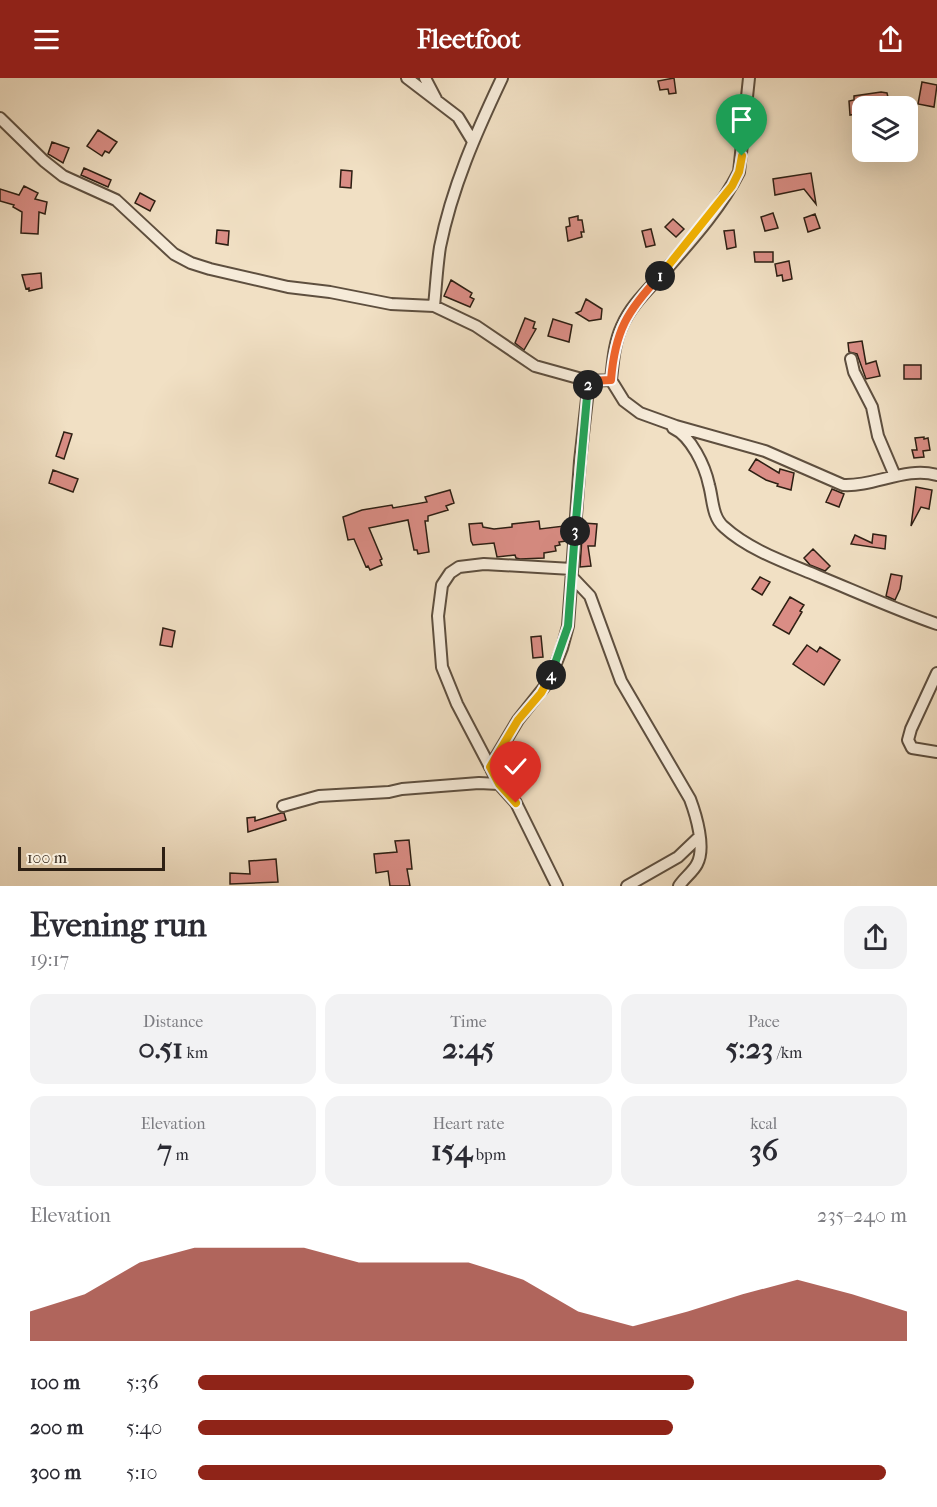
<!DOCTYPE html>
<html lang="en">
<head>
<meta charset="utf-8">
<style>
	body { margin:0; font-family:"IM FELL French Canon",serif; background:#f2f2f3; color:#2b2b33; height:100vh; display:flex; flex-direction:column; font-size:22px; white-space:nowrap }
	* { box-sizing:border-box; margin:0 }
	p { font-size:20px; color:#7c7c81 }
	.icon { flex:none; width:33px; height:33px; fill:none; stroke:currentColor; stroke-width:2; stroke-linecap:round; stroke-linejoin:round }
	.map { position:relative; height:808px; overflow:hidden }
	.drawer { display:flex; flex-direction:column; background:#fff; flex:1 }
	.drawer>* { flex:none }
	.buttons { position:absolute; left:852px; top:18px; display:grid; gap:12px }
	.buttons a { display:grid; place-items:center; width:66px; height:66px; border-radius:12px; background:#fff; box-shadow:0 6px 24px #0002; font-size:30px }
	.scale { position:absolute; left:18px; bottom:15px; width:147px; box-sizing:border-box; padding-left:6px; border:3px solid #2d1f13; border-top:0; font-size:16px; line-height:21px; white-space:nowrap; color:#2d1f13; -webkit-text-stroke:4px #f6ebd9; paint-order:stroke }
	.pin { position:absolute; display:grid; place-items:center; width:51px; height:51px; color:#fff; margin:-62px -26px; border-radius:50% 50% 50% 0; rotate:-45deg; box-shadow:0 0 6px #0007 }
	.pin .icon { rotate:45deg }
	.km { position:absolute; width:30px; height:30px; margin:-15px; border-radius:50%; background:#222; color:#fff; font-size:16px; line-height:30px; text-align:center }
	.round { display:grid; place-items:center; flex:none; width:63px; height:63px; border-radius:18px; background:#f2f2f3 }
	.overview { display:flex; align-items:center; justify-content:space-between; height:102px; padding:0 30px }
	h1 { font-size:33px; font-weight:700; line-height:45px }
	.figures { display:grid; grid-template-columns:repeat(3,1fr); gap:9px; height:102px; padding:6px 30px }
	.figures div { display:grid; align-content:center; border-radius:15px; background:#f2f2f3; text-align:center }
	.figures b { font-size:30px; font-weight:700 }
	.figures small { font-size:16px; font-weight:400 }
	.figures p { font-size:16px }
	.chart { height:168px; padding:12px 30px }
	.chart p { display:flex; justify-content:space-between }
	.chart svg { width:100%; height:108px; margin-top:6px; fill:#8f2418; opacity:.7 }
	ul { padding:0 30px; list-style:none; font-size:20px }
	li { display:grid; grid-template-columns:96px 72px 1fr; align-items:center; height:45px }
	li i { height:15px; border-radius:8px; background:#8f2418 }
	header { display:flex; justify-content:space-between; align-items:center; height:78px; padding:0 30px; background:#8f2418; color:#fff; font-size:27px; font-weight:700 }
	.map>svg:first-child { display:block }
	.building { fill:#da8d85; stroke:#2d1f13; stroke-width:1.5 }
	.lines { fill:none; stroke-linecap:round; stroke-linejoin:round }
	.street-casing { stroke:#5e4f3f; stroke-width:14 }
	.street { stroke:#f6ebd9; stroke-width:10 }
	.split-1-casing { stroke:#fff; stroke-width:12 }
	.split-2-casing { stroke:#fff; stroke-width:12 }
	.split-3-casing { stroke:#fff; stroke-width:12 }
	.split-4-casing { stroke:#fff; stroke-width:12 }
	.split-5-casing { stroke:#fff; stroke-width:12 }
	.split-1 { stroke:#f5b400; stroke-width:8 }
	.split-2 { stroke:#f0652b; stroke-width:8 }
	.split-3 { stroke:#22a559; stroke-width:8 }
	.split-4 { stroke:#22a559; stroke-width:8 }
	.split-5 { stroke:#f5b400; stroke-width:8 }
</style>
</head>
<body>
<header><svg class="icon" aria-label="menu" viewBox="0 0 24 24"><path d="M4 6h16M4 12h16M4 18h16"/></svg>Fleetfoot<svg class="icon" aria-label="share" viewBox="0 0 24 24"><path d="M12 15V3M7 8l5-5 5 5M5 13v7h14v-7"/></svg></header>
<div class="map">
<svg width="937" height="808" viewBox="0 0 937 808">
	<rect width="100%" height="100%" fill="#f1e0c4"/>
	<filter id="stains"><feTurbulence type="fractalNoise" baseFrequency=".00333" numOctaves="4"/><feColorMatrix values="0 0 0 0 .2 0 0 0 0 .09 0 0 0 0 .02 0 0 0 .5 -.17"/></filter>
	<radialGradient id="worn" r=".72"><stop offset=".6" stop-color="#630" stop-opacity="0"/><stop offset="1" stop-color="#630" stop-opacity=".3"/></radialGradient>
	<path class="building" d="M 674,0 L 676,15 L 669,16 L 668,11 L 660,12 L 658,3 Z
		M 922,4 L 937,7 L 934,29 L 918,26 Z
		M 881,14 L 887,15 L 890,28 L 862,28 L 862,35 L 850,37 L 849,23 L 854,22 L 854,18 Z
		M 721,32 L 738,32 L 736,49 L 721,46 Z
		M 98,52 L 117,64 L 109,75 L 105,73 L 102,78 L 87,68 Z
		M 52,64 L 69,70 L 63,85 L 48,76 Z
		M 84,90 L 111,102 L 108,109 L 81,97 Z
		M 341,92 L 352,93 L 351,110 L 340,109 Z
		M 811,95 L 816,126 L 804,111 L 775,117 L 773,101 Z
		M 24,108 L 38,115 L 35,121 L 47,124 L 45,136 L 39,134 L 38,156 L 21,155 L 22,134 L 13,129 L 14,127 L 0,123 L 0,111 L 19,117 Z
		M 140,115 L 155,123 L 150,133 L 135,125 Z
		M 773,135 L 778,150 L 765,153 L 761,139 Z
		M 815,136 L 820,150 L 808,154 L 804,140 Z
		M 578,138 L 578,142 L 582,142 L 584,154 L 581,154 L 582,159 L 568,163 L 566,149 L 570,148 L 569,140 Z
		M 673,141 L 684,151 L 676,159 L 665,149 Z
		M 651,151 L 655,167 L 646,169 L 642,153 Z
		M 217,152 L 229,153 L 228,167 L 216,165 Z
		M 734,152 L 736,169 L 727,171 L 724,153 Z
		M 754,174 L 773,174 L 773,184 L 755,184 Z
		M 789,183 L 792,201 L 783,203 L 782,197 L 777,198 L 775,186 Z
		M 41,195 L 42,210 L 29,213 L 29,210 L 26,211 L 22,197 Z
		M 451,202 L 472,215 L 470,219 L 474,221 L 470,229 L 444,218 Z
		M 586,221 L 602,231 L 601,241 L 589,243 L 576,235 L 581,233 Z
		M 525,240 L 535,244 L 533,250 L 536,251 L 524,272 L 515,265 Z
		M 553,241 L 572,247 L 569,264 L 548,258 Z
		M 862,263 L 866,286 L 876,283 L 880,298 L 866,301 L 857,276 L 849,274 L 848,265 Z
		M 904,287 L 921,287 L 921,301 L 904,301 Z
		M 64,354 L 72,356 L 64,381 L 56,378 Z
		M 924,359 L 924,361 L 928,360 L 930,372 L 923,373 L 924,379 L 914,380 L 912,372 L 917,372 L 915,360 Z
		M 756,381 L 779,395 L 780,391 L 794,395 L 791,412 L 777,408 L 778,406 L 766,402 L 749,392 Z
		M 53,392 L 78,401 L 73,414 L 49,405 Z
		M 916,409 L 932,412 L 929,431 L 921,429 L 911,448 Z
		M 832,411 L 844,416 L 839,429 L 826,424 Z
		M 450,412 L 454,425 L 446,428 L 448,432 L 428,438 L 428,443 L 425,443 L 429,474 L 418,476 L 417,472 L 414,472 L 408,442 L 369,450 L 382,481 L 380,482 L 382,487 L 370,492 L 368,488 L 366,489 L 354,461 L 348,462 L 343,439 L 362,432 L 392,427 L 393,430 L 427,424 L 425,419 Z
		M 539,443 L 540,451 L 564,448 L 566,463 L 559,464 L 560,467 L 555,468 L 556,473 L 544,475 L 544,480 L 520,481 L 516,480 L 515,477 L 497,479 L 494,465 L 473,467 L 471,463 L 469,446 L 482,445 L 483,449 L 494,451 L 512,449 L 512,446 Z
		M 583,445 L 597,446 L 595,468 L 588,468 L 591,488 L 580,489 Z
		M 873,456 L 886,458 L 885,471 L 851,466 L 855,457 L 872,465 Z
		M 813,471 L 830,488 L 825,493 L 810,487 L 804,480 Z
		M 891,496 L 902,498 L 900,511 L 895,522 L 886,518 Z
		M 760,499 L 770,504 L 762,517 L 752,511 Z
		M 790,519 L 804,527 L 800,533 L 802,534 L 789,556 L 773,547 Z
		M 163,550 L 175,553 L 172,569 L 160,567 Z
		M 541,558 L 543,579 L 533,580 L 531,559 Z
		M 807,567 L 817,574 L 820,569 L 840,582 L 824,607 L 793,586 Z
		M 281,735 L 284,735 L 286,742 L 248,754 L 247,740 L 255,739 L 255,743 Z
		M 409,762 L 412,791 L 407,791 L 410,808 L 390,808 L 388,793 L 376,795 L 374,776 L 397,774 L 395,763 Z
		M 276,781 L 278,804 L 230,806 L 230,795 L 250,796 L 249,783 Z"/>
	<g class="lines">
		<defs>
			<path id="street" d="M 407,0 L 458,39 L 472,62
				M 425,0 L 436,21
				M 0,40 L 44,83 L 63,98 L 116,122 L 174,176 L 191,185 L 210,191 L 288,209 L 330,214 L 391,226 L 434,228 L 476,248 L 535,288 L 589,303 L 580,383 L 568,548 L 562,570 L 549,603 L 518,642 L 490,689
				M 434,228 C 436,209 437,188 440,169 C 452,109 476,55 502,0
				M 851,281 L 854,294 L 872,329 L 878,358 L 895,398
				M 611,302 C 613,284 614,265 622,248 C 631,227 649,211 664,194 C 691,163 721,130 739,94 L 749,0
				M 589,303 L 611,302 L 624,323 L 640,335 L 676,348 L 765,373 L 843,407 C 874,409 906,388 937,397
				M 673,350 C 691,358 705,388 709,407 C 713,421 712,439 724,449 C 749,472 787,485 818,498 C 857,514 897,532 937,546
				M 572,499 L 590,518 L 621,603 L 690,721 C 696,737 706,770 697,786 C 693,794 684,800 679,808
				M 937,595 L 911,651 L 908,662 L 912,670 L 937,674
				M 283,728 L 319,718 L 389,714 L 402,711 L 479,705 L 499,706
				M 557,808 L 516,725 L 499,706 L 457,626 L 442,589 L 438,538 L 442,507 L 450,495 L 459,489 L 484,486 L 572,491
				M 627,808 L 678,779 L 699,759"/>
		</defs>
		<use href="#street" class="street-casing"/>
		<use href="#street" class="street"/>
	</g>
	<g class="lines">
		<defs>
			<path id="split-1" d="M 660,198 L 732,108 L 739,94 L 742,78"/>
			<path id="split-2" d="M 588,307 L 589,303 L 611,302 C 615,253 627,233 660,198"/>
			<path id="split-3" d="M 575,453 L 588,307"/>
			<path id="split-4" d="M 551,597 L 568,548 L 575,453"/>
			<path id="split-5" d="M 516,725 L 499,706 L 490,689 L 518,642 L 541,615 L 551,597"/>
		</defs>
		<use href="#split-1" class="split-1-casing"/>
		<use href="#split-2" class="split-2-casing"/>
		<use href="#split-3" class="split-3-casing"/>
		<use href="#split-4" class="split-4-casing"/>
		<use href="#split-5" class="split-5-casing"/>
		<use href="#split-1" class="split-1"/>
		<use href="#split-2" class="split-2"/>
		<use href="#split-3" class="split-3"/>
		<use href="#split-4" class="split-4"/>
		<use href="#split-5" class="split-5"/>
	</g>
	<rect width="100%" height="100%" filter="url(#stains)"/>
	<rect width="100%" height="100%" fill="url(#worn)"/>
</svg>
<div class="buttons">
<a><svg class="icon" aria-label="layers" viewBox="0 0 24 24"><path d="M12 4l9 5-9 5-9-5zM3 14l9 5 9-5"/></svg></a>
</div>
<div class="scale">100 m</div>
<div class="pin" style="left:742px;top:78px;background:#1e9e55"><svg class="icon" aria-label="arrive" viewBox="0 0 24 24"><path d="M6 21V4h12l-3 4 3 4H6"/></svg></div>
<div class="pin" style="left:516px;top:725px;background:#d93025"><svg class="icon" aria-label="check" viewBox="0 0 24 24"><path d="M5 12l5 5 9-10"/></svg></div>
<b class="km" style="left:660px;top:198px">1</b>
<b class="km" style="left:588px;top:307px">2</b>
<b class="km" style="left:575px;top:453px">3</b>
<b class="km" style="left:551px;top:597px">4</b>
</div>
<section class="drawer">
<div class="overview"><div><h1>Evening run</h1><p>19:17</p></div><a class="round"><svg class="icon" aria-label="share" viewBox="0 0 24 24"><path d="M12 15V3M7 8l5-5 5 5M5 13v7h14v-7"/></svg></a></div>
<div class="figures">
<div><p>Distance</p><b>0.51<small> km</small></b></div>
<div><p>Time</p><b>2:45</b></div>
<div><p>Pace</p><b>5:23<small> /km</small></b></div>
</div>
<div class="figures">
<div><p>Elevation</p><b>7<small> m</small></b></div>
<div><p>Heart rate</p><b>154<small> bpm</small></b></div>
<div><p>kcal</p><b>36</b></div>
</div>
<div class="chart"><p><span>Elevation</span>235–240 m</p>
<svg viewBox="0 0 160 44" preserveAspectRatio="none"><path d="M0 44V32L10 25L20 12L30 6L40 6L50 6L60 12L70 12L80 12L90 19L100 32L110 38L120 32L130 25L140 19L150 25L160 32V44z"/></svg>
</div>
<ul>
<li><b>100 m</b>5:36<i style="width:70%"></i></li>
<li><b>200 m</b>5:40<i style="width:67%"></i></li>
<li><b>300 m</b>5:10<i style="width:97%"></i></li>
</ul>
</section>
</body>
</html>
